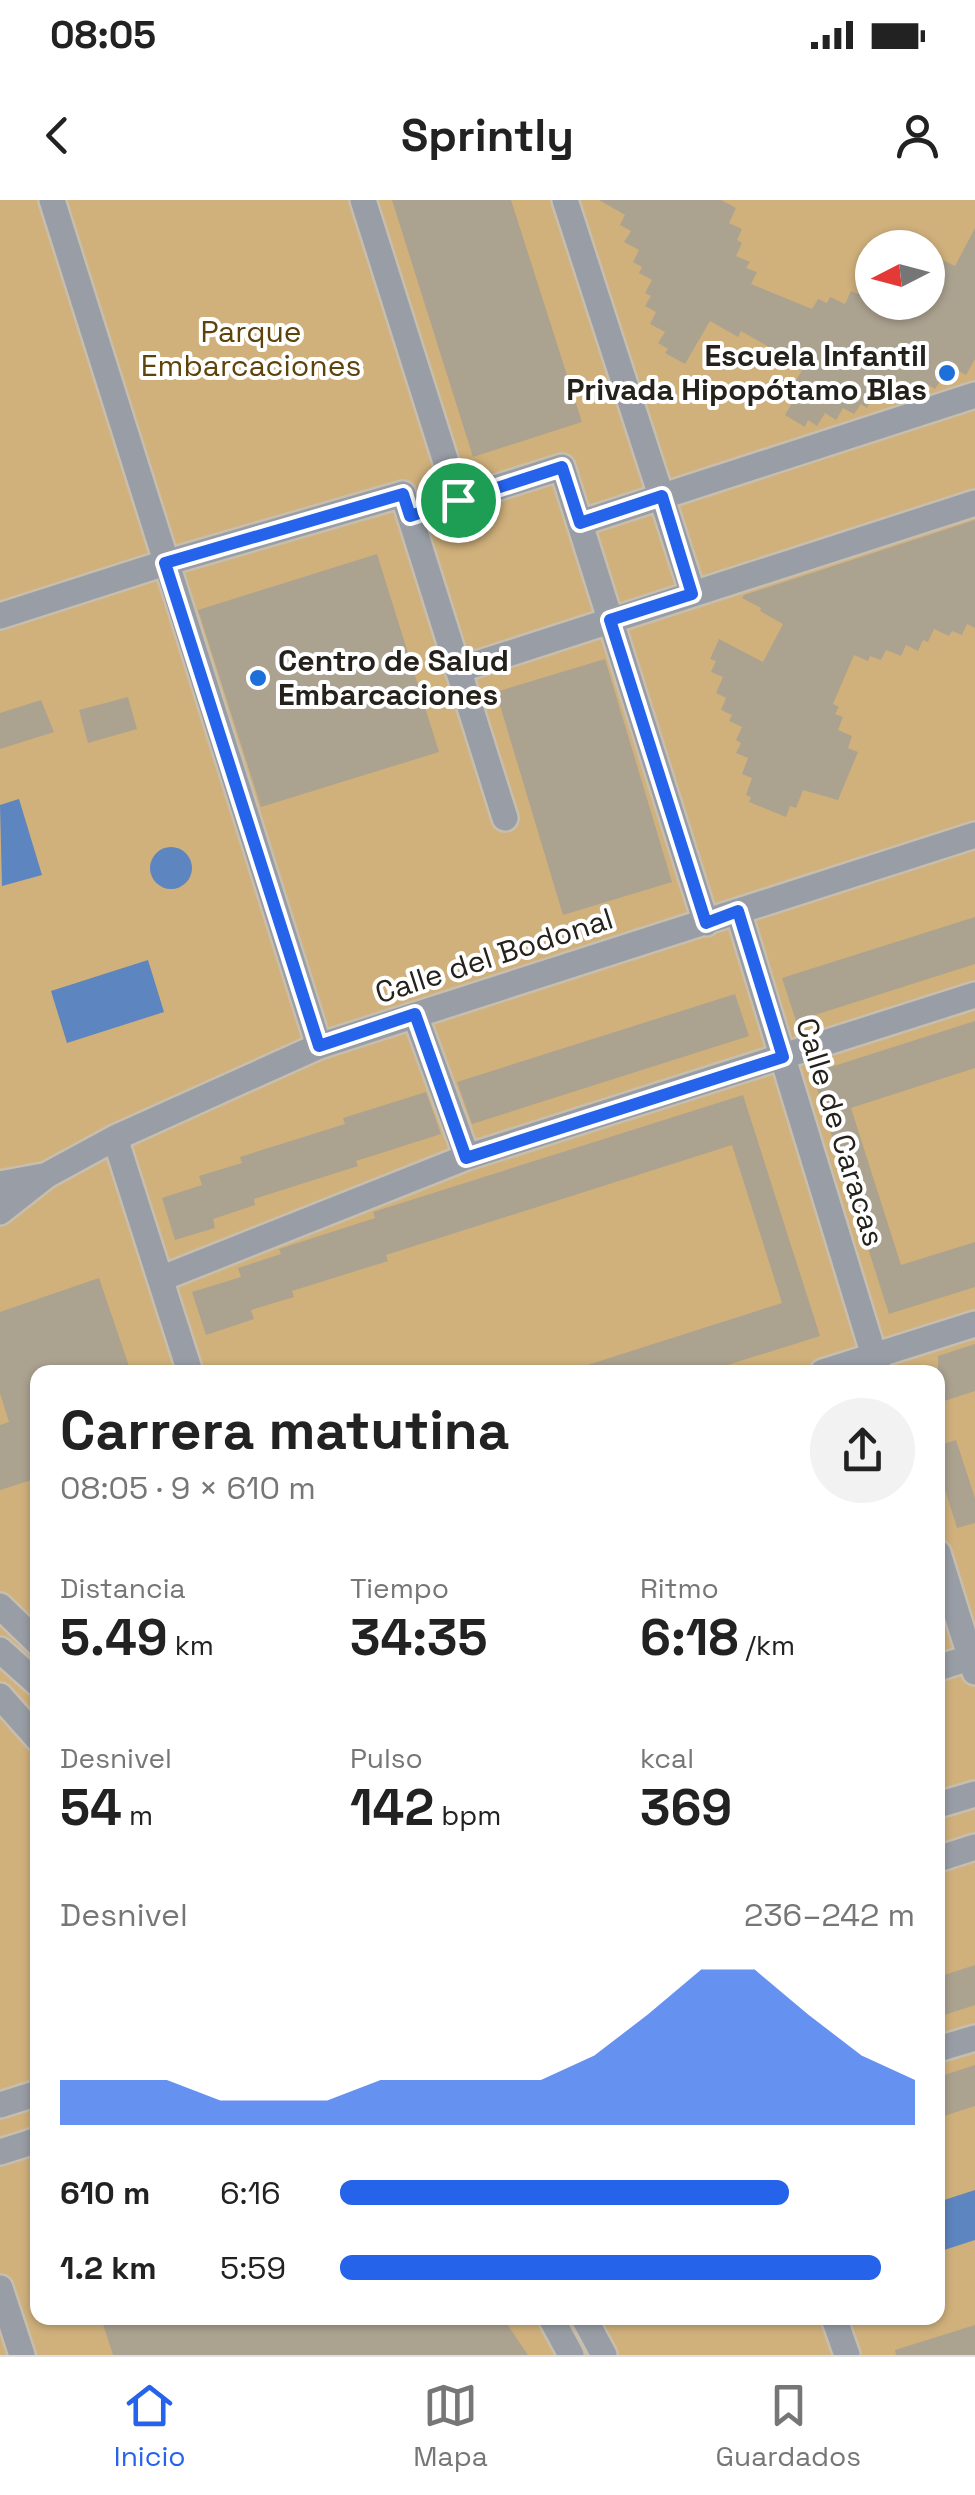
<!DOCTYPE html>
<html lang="es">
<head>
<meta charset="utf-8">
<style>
	body { margin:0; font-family:"Space Grotesk",sans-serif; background:#f2f2f2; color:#222; height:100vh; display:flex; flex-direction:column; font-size:38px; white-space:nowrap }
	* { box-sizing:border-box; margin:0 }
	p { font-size:32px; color:#767676 }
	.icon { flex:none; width:55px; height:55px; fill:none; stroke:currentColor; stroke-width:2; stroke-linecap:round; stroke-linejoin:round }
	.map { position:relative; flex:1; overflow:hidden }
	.side { position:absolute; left:30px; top:1165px; width:915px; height:960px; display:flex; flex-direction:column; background:#fff; border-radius:20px; box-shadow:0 2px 8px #0004 }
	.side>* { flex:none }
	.needle { width:65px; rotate:264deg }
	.buttons { position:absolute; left:855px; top:30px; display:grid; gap:20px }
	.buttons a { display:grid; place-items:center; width:90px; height:90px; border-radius:50%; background:#fff; box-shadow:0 2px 8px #0004; font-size:50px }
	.pin { position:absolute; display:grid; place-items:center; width:85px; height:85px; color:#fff; margin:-42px; border:5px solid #fff; border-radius:50%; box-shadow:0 2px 10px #0007 }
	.round { display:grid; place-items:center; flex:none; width:105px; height:105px; border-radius:52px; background:#f2f2f2 }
	.summary { display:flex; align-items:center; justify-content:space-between; height:170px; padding:0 30px }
	h1 { font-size:55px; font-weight:700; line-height:75px }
	.stats { display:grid; grid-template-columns:repeat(3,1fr); gap:15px; height:170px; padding:10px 30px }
	.stats div { display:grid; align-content:center }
	.stats b { font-size:50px; font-weight:700 }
	.stats small { font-size:28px; font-weight:400 }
	.stats p { font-size:28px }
	.chart { height:280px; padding:20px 30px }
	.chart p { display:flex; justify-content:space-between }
	.chart svg { width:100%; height:180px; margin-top:10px; fill:#2563eb; opacity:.7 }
	ul { padding:0 30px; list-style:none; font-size:32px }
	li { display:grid; grid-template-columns:160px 120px 1fr; align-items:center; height:75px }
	li i { height:25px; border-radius:12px; background:#2563eb }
	.status { display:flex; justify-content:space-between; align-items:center; height:70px; padding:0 50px; background:#fff; direction:ltr }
	.status svg { height:28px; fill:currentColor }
	header { display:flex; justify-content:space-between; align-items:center; height:130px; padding:0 30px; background:#fff; font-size:45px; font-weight:700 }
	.tabs { display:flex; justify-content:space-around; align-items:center; height:140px; border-top:2px solid #e0e0e0; background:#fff; font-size:28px; color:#767676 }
	.tabs a { display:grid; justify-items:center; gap:5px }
	.tabs .on { color:#2563eb }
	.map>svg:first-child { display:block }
	.green { fill:#d0b17c; fill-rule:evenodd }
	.water { fill:#5d85c0 }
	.building { fill:#aca290 }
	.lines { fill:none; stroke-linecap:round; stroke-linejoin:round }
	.minor-casing { stroke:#c7bead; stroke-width:30 }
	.minor { stroke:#999ea6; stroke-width:25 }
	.route-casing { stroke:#fff; stroke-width:20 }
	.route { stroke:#2563eb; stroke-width:12 }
	.poi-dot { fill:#1d6fd9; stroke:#fff; stroke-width:4 }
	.labels { text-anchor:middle; stroke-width:8; stroke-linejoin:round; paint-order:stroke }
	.park-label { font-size:30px; fill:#5e440a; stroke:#fff }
	.poi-label { font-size:30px; font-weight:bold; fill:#25211b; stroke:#fff; text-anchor:end }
	.street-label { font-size:30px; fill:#25211b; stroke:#fff }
</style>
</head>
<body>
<div class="status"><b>08:05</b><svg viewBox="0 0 49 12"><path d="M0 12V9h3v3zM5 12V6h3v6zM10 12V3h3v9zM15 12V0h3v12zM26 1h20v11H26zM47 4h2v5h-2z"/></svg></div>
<header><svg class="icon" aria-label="back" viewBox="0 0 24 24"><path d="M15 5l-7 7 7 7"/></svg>Sprintly<svg class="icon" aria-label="person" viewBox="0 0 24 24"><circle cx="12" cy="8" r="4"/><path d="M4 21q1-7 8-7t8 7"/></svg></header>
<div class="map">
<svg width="975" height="2155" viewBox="0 0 975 2155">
	<rect width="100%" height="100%" fill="#eae0cd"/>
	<path class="green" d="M 0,0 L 975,0 L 975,2155 L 0,2155 ZM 872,48 L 928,48 L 928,102 L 872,102 ZM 38,1172 L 938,1172 L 938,2118 L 38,2118 Z"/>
	<path class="water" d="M 19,599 L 42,675 L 2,686 L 0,605 Z
		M150 668a21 21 0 1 1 42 0a21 21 0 1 1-42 0Z
		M 148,760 L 164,812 L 67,843 L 51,791 Z
		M 975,1990 L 975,2040 L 938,2052 L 938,2002 Z"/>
	<path class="building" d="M 392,0 L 511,0 L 582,222 L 473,257 Z
		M 599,0 L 721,0 L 736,8 L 729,23 L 742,29 L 737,40 L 742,43 L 736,56 L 750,62 L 746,68 L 757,72 L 751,84 L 812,109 L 818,99 L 827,103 L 830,97 L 845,104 L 851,91 L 858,94 L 872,68 L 872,102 L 928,102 L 928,64 L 938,70 L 943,60 L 955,66 L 975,28 L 975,159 L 966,175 L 955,169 L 947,182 L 942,178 L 935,189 L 925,183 L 918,195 L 905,187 L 897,200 L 888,194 L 884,200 L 874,194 L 867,208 L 861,204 L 854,214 L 843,208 L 836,220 L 825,213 L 817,226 L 808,220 L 805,227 L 785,215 L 796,196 L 789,192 L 804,167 L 741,131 L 738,137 L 710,121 L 685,164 L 665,153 L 668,149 L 658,143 L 665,132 L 650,124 L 656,112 L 645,106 L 651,96 L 645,93 L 652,80 L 639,73 L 642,67 L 633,62 L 639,50 L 624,42 L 631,31 L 620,25 L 625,15 Z
		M 975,320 L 975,428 L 967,424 L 962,435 L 952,431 L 949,436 L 934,429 L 928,442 L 923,440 L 918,451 L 906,445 L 901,456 L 886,450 L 881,460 L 870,456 L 868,461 L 854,455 L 833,504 L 839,507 L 835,514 L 843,517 L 838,530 L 852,536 L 848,548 L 858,552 L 838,600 L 803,590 L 796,608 L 790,606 L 786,617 L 749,602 L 751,597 L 746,595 L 752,578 L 742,574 L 748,558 L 736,553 L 741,543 L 736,540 L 742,527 L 729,521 L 732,515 L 721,510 L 726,498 L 716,493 L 723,477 L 711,472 L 716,461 L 710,459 L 719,439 L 763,462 L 783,424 L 760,411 L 761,408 L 742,398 L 744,395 Z
		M 377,354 L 439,552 L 261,607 L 198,410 Z
		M 605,459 L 672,682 L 563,715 L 496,492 Z
		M 128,497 L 137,529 L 88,543 L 79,510 Z
		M 41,500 L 54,532 L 0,549 L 0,513 Z
		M 975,717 L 975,764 L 796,821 L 782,778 Z
		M 735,794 L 749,836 L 472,924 L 457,882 Z
		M 975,821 L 975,868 L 851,908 L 901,1065 L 975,1042 L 975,1087 L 889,1114 L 812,873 Z
		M 426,892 L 441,934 L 356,961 L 358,966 L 254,999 L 255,1005 L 213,1019 L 215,1028 L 175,1040 L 162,998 L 202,985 L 199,976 L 242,963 L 240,957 L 345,924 L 343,918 Z
		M 743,895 L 820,1136 L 705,1172 L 579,1172 L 578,1168 L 782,1103 L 732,945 L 386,1055 L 388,1061 L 292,1091 L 294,1097 L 251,1110 L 254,1119 L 206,1135 L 192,1092 L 241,1077 L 238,1068 L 281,1054 L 279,1049 L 375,1018 L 373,1012 Z
		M 99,1078 L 131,1172 L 38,1172 L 38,1278 L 0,1290 L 0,1225 L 9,1222 L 0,1193 L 0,1112 Z
		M 975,1144 L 975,1191 L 938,1203 L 938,1156 Z
		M 956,1240 L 975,1298 L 975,1323 L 957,1328 L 938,1267 L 938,1246 Z
		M 975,1765 L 975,1805 L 938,1817 L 938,1777 Z
		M 975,1865 L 975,1906 L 938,1918 L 938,1877 Z
		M 101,2118 L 498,2118 L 507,2124 L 528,2155 L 113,2155 Z
		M 975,2125 L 975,2155 L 896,2155 L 895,2150 Z"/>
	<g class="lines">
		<defs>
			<path id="minor" d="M 52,0 L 319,846
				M 363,0 L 458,300
				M 565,0 L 693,394
				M 410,315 L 562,267 L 706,723
				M 580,323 L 975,195
				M 0,416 L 165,363 L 403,294 L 505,618
				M 458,470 L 975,303
				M 738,711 L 879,1172
				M 415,815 L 467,957
				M 115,938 L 190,1172
				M 0,984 L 43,976
				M 0,1012 L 47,975 L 115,938 L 319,846 L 975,635
				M 160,1079 L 467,957 L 975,795
				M 823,1172 L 975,1124
				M 938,1353 L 975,1472
				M 0,1406 L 38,1443
				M 0,1450 L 38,1484
				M 938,1468 L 975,1456
				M 0,1496 L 38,1539
				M 938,1605 L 975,1594
				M 938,1659 L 975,1647
				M 938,1849 L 975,1838
				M 0,1905 L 38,1893
				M 0,1952 L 38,1940
				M 0,2088 L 22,2155
				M 551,2118 L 571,2155
				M 584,2118 L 604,2155
				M 834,2118 L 847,2155"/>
		</defs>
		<use href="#minor" class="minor-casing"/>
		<use href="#minor" class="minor"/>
	</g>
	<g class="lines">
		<defs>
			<path id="route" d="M 562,267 L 580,323 L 662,296 L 692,394 L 610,420 L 706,723 L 738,711 L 783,857 L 466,958 L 415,814 L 319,846 L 165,363 L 403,294 L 410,316 Z"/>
		</defs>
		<use href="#route" class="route-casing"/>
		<use href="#route" class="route"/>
	</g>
	<g class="poi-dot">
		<circle cx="947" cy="173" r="10"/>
		<circle cx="258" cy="478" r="10"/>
	</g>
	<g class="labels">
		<g class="park-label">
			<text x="251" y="142">Parque<tspan x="251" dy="34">Embarcaciones</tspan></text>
		</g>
		<g class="poi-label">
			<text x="927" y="166">Escuela Infantil<tspan x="927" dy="34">Privada Hipopótamo Blas</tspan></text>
			<text x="278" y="471" text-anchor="start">Centro de Salud<tspan x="278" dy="34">Embarcaciones</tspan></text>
		</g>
		<g class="street-label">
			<text transform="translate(494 756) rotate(-18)" y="10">Calle del Bodonal</text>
			<text transform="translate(840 932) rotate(73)" y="10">Calle de Caracas</text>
		</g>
	</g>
</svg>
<div class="buttons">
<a><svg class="needle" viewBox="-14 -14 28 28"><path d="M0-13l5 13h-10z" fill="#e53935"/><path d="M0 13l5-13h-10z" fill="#767676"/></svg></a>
</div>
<div class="pin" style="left:458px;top:300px;background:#1e9e55"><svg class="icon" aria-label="arrive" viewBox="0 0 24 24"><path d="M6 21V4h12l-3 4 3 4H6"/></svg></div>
<section class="side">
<div class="summary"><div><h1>Carrera matutina</h1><p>08:05 · 9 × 610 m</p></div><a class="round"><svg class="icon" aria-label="share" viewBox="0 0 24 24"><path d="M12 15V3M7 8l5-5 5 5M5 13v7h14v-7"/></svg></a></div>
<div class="stats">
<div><p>Distancia</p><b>5.49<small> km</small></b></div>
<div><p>Tiempo</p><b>34:35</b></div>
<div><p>Ritmo</p><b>6:18<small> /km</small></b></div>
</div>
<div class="stats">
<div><p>Desnivel</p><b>54<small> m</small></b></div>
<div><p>Pulso</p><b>142<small> bpm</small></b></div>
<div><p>kcal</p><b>369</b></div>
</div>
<div class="chart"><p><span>Desnivel</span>236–242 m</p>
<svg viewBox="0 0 160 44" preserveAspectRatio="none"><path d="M0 44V33L10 33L20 33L30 38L40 38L50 38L60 33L70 33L80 33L90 33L100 27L110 17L120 6L130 6L140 17L150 27L160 33V44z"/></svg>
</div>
<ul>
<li><b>610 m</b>6:16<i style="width:78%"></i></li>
<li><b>1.2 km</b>5:59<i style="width:94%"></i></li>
</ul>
</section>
</div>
<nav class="tabs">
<a class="on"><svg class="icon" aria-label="home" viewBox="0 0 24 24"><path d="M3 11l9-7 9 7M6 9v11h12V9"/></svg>Inicio</a>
<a><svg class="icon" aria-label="map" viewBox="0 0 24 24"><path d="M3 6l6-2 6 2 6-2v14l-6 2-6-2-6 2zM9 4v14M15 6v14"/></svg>Mapa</a>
<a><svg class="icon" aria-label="saved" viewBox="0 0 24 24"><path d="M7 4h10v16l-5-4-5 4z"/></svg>Guardados</a>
</nav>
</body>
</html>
